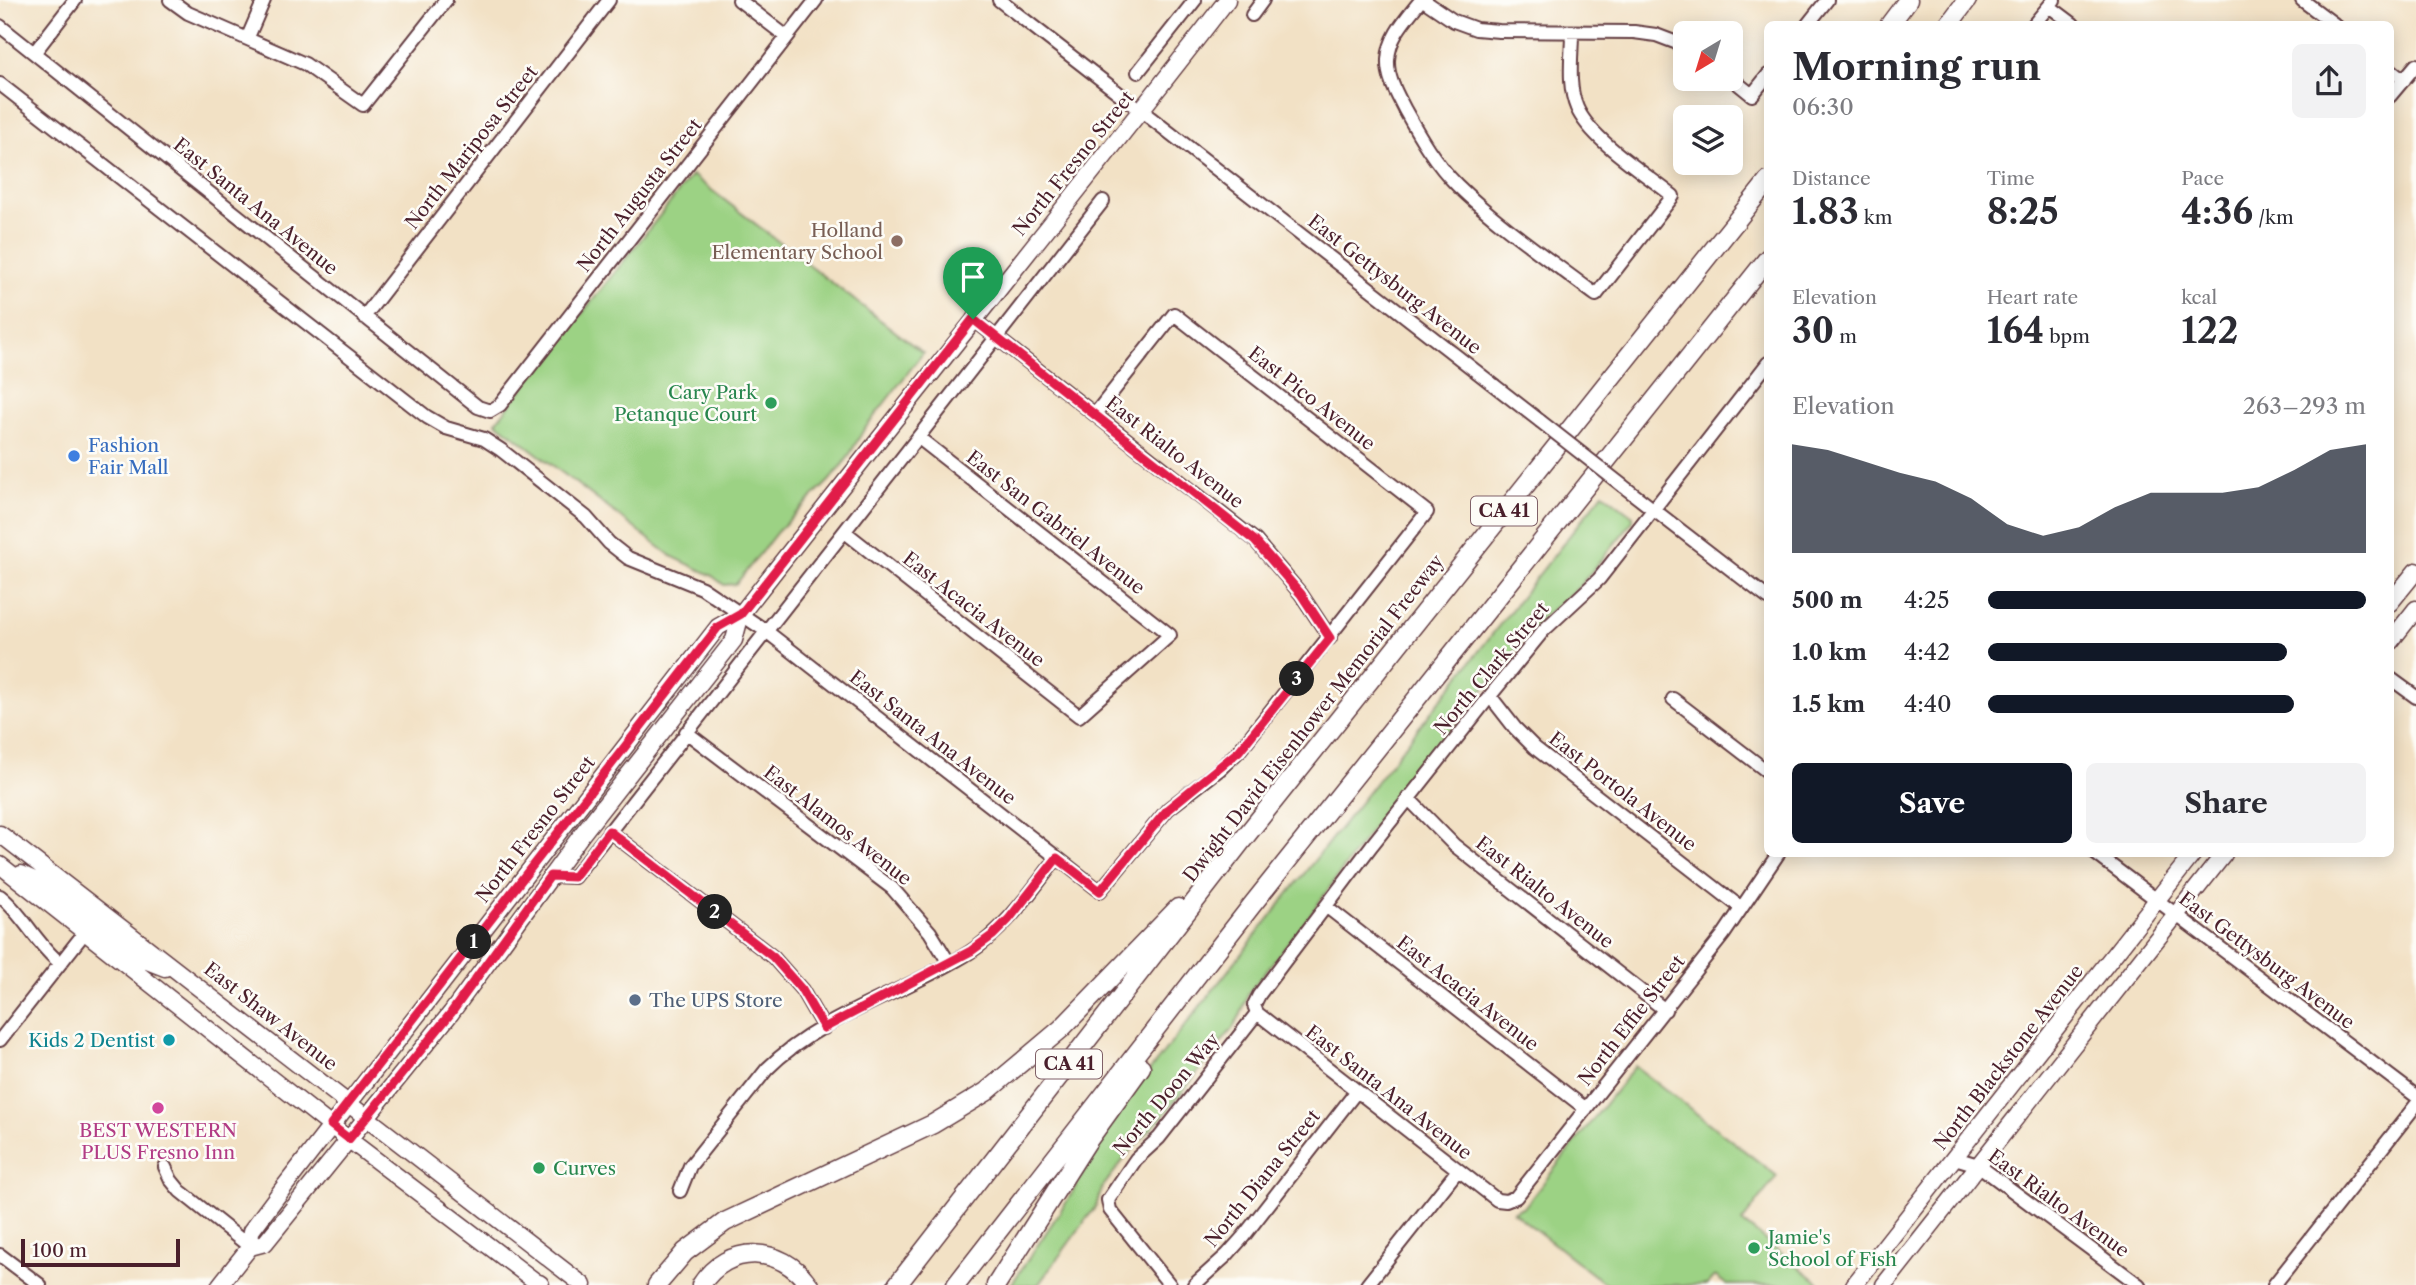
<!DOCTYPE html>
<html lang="en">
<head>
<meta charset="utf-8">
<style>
	body { margin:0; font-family:"Libre Caslon Text",serif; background:#f2f2f3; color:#2b2b33; height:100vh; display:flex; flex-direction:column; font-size:26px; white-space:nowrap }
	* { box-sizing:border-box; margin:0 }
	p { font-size:23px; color:#7c7c81 }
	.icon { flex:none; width:38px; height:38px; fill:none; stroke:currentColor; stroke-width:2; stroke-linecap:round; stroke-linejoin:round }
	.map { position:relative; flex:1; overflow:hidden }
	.sheet { position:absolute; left:1764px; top:21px; width:630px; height:836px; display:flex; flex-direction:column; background:#fff; border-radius:10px; box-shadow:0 4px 18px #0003 }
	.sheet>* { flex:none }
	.needle { width:46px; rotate:218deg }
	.fabs { position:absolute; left:1673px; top:21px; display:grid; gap:14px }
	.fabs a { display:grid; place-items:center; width:70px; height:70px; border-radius:10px; background:#fff; box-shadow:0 4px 18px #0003; font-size:35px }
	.scale { position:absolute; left:21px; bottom:18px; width:159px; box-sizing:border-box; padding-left:7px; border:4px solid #4a1f2b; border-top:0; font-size:19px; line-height:24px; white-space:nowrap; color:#4a1f2b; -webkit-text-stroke:5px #fdfcf7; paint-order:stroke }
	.pin { position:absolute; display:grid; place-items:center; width:60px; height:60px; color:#fff; margin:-72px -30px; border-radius:50% 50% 50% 0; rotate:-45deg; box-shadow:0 0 7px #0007 }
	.pin .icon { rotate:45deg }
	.km { position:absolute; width:35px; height:35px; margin:-18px; border-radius:50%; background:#222; color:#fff; font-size:19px; line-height:35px; text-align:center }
	.round { display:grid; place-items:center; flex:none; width:74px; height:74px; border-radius:10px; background:#f2f2f3 }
	.head { display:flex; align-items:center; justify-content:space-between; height:119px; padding:0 28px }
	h1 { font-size:38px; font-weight:700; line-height:52px }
	.metrics { display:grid; grid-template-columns:repeat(3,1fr); gap:10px; height:119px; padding:7px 28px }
	.metrics div { display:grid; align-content:center }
	.metrics b { font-size:35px; font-weight:700 }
	.metrics small { font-size:19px; font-weight:400 }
	.metrics p { font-size:19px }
	.chart { height:196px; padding:14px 28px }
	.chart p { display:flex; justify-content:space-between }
	.chart svg { width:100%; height:126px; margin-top:7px; fill:#111827; opacity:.7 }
	.action { display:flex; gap:14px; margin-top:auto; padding:14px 28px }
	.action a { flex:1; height:80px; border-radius:10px; background:#111827; color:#fff; font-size:28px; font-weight:700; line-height:80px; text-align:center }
	.action a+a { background:#f2f2f3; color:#2b2b33 }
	ul { padding:0 28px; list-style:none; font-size:23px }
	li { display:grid; grid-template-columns:112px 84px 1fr; align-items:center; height:52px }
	li i { height:18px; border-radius:9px; background:#111827 }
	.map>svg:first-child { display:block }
	.green { fill:#9cd284; stroke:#737858; stroke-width:2 }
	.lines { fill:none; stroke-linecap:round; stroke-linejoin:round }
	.minor-casing { stroke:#633c42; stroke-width:16 }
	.major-casing { stroke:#633c42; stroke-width:19 }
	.highway-casing { stroke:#633c42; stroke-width:21 }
	.minor { stroke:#fff; stroke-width:12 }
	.major { stroke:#fff; stroke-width:16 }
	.highway { stroke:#fff; stroke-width:18 }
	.minor-bridge-casing { stroke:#633c42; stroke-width:16; stroke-linecap:butt }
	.minor-bridge { stroke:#fff; stroke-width:12 }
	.route-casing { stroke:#fff; stroke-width:14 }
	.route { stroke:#e11d48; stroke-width:9 }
	.education-dot { fill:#8d6e63; stroke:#fdfcf7; stroke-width:2.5 }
	.leisure-dot { fill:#2e9e5b; stroke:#fdfcf7; stroke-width:2.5 }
	.shop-dot { fill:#3f7fe0; stroke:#fdfcf7; stroke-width:2.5 }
	.service-dot { fill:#5c6f8a; stroke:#fdfcf7; stroke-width:2.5 }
	.culture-dot { fill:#0f9aa8; stroke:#fdfcf7; stroke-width:2.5 }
	.hotel-dot { fill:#d1479c; stroke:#fdfcf7; stroke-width:2.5 }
	.labels { text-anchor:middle; stroke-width:5; stroke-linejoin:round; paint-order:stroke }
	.shield { fill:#fdfcf7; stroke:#806168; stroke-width:2 }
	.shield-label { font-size:18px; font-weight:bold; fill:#4a1f2b }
	.street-label { font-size:19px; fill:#4a1f2b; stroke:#fdfcf7 }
	.education-label { font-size:19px; fill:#785e54; stroke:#fdfcf7; text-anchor:end }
	.leisure-label { font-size:19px; fill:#27864d; stroke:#fdfcf7; text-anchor:start }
	.shop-label { font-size:19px; fill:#366cbe; stroke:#fdfcf7; text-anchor:start }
	.service-label { font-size:19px; fill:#4e5e75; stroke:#fdfcf7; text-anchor:start }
	.culture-label { font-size:19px; fill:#0d838f; stroke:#fdfcf7; text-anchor:end }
	.hotel-label { font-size:19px; fill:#b23c85; stroke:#fdfcf7 }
</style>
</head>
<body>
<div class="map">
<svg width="2416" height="1285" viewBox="0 0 2416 1285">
	<rect width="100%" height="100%" fill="#fdfcf7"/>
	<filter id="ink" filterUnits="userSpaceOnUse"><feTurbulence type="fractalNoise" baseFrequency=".0143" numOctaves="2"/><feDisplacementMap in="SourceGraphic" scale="14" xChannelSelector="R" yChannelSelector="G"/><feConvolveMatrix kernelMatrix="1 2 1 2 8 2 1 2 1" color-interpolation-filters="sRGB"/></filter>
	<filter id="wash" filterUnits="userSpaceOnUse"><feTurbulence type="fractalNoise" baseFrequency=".00686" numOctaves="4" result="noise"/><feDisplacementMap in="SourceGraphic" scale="28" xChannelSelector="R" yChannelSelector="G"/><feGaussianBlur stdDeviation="1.57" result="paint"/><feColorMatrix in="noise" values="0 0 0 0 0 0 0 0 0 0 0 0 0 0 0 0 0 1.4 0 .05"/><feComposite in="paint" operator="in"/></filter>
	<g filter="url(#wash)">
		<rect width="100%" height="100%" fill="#f2e1c5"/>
		<path class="green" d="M 692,175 L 923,353 L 863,431 L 847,459 L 829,481 L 777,532 L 736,584 L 724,585 L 711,575 L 671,556 L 496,422 Z
			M 1603,493 L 1633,516 L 1633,521 L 1579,587 L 1541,619 L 1387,808 L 1312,912 L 1248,994 L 1241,1014 L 1233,1028 L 1164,1115 L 1129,1153 L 1102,1188 L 1096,1206 L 1038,1285 L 1011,1285 L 1069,1198 L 1110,1126 L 1136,1088 Z
			M 1635,1066 L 1777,1176 L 1742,1222 L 1822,1285 L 1727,1285 L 1715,1276 L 1707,1285 L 1607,1285 L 1513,1212 L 1526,1205 Z"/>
	</g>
	<g filter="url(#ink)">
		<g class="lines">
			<defs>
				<path id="minor" d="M 170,0 L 188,13 L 305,64 L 363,105 L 446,0
					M 739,0 L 787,37
					M 999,0 L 1540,421
					M 1421,0 C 1407,18 1389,36 1388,60 C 1387,78 1397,94 1405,110 C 1420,137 1435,163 1457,185 C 1498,225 1550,260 1596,295 L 1673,196 C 1646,174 1591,140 1577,108 C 1567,85 1572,56 1572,32
					M 1423,0 L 1454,21 L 1476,29 L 1499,31 L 1634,32 L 1656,35 L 1685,46
					M 2302,0 L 2334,24
					M 2049,6 L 2073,24
					M 1252,15 L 1263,0
					M 1808,24 L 1827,0
					M 2034,24 L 2054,0
					M 0,26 L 478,407 L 490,411 L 500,405 L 816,0
					M 248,37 L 264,0
					M 34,53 L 75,0
					M 2390,69 L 2404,80
					M 1138,72 L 1195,0
					M 1731,78 L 1752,95 L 1768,75
					M 0,84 L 427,417 L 446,428 L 484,439 L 501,450 L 586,517 L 609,543 L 628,558 L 702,588 L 766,631 L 1100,891 L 1168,809 L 1220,769 L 1239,751 L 1427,512 L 1174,314 L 1095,414
					M 2390,96 L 2416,65
					M 364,317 L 609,0
					M 973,319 L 1255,540 L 1301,594 L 1330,638
					M 1768,363 L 1599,579 L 1543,631 L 1490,696 L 1372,845 L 1259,995 L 1254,1005 L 1257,1013 L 1497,1200 L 1506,1201 L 1516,1197 L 1724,934 L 1778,854
					M 1623,486 L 1768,598
					M 845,532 L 1079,716 L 1170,635 L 919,438
					M 2390,678 L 2416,697
					M 1490,696 L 1515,728 L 1535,748 L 1740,907
					M 1673,699 L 1768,772
					M 686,732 L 892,888 L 930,932 L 949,963
					M 1408,798 L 1454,845 L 1665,1010
					M 609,831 L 773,957 L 802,990 L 824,1028
					M 2096,854 L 2416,1096
					M 550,876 L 574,877 L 1103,201
					M 0,896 C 24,915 36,944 60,963
					M 1327,907 L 1586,1109
					M 0,1040 L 85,932
					M 1955,1158 L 1978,1165 L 2139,1285
					M 165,1167 L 171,1180 L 180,1191 L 250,1247
					M 680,1191 L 690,1166 L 767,1069 C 822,1014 906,993 970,952 C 1006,929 1031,891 1057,858
					M 0,1255 L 40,1285
					M 1170,1285 L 1110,1210 L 1108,1200 L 1136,1159 L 1159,1138 L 1257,1013
					M 1194,1285 L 1227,1255 L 1243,1237 L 1356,1092
					M 1367,1285 L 1458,1170
					M 2274,1285 L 2416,1105"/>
				<path id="major" d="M 2390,603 L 2416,571
					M 2390,642 L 2416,609
					M 0,834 L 583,1285
					M 0,865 L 331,1126 L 540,1285
					M 21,874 C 29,878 39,881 46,886 C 64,897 84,926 107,917
					M 85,931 L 95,926 L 101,928 L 142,959 L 165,968
					M 250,1247 L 265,1243 L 451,1013 L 582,834 L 734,640 L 741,614
					M 220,1285 L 250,1247 L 251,1231 L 284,1187 L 718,627 L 741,614 C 902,408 1067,207 1227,0
					M 1854,1285 L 2193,854
					M 1884,1285 L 2224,854"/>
				<path id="highway" d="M 1890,24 L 1908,0
					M 1949,24 L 1967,0
					M 539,1284 L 540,1285
					M 657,1285 L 685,1252 L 725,1222 L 933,1124 L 986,1092 L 1061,1029 L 1178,908
					M 701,1285 C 728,1243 781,1245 809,1285
					M 897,1285 L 1241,842 L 1768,181
					M 956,1285 L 1252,905 L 1768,258
					M 996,1285 L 1087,1142 L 1141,1067"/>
			</defs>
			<use href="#minor" class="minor-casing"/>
			<use href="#major" class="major-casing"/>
			<use href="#highway" class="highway-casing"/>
			<use href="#minor" class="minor"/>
			<use href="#major" class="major"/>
			<use href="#highway" class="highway"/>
			<defs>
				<path id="minor-bridge" d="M 1540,421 L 1623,486"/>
			</defs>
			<use href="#minor-bridge" class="minor-bridge-casing"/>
			<use href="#minor-bridge" class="minor-bridge"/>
		</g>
	</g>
	<g class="lines" filter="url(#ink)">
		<defs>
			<path id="route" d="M 973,319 L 1255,541 L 1301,594 L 1330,638 L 1239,751 L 1168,809 L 1100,891 L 1057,858 L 1009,919 L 993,935 L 971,951 L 824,1028 L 802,990 L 773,957 L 609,831 L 574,877 L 550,876 L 451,1013 L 349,1139 L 331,1125 L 718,627 L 741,614 Z"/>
		</defs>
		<use href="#route" class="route-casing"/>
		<use href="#route" class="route"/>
	</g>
	<circle class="education-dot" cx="897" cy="241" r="7"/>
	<g class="leisure-dot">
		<circle cx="771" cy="403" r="7"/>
		<circle cx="539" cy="1168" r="7"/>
		<circle cx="1754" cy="1248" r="7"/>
	</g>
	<circle class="shop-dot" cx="74" cy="456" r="7"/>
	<circle class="service-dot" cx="635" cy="1000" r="7"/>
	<circle class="culture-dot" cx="169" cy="1040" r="7"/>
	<circle class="hotel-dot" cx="158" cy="1108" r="7"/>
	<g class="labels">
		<g class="shield">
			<rect x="1471" y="496.5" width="66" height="29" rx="5"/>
			<rect x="1036" y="1049.5" width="66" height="29" rx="5"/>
		</g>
		<g class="shield-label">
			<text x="1504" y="517">CA 41</text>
			<text x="1069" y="1070">CA 41</text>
		</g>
		<g class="street-label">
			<text transform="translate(471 147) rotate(-52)" y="7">North Mariposa Street</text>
			<text transform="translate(1073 163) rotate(-51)" y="7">North Fresno Street</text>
			<text transform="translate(639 195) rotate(-52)" y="7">North Augusta Street</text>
			<text transform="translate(256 206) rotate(39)" y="7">East Santa Ana Avenue</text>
			<text transform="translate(1395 284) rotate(38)" y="7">East Gettysburg Avenue</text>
			<text transform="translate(1312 398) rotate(38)" y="7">East Pico Avenue</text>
			<text transform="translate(1175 452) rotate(38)" y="7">East Rialto Avenue</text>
			<text transform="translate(1056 522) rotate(38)" y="7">East San Gabriel Avenue</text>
			<text transform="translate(974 609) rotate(38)" y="7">East Acacia Avenue</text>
			<text transform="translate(1491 668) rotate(-50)" y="7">North Clark Street</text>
			<text transform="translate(1313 718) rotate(-52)" y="7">Dwight David Eisenhower Memorial Freeway</text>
			<text transform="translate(933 737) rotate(38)" y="7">East Santa Ana Avenue</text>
			<text transform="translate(1623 791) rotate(38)" y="7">East Portola Avenue</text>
			<text transform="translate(838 825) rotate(38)" y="7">East Alamos Avenue</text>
			<text transform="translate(535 829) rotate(-52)" y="7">North Fresno Street</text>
			<text transform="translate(1545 892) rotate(38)" y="7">East Rialto Avenue</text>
			<text transform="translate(2267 960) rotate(37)" y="7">East Gettysburg Avenue</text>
			<text transform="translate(1468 993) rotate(38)" y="7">East Acacia Avenue</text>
			<text transform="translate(271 1016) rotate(38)" y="7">East Shaw Avenue</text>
			<text transform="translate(1631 1020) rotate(-52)" y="7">North Effie Street</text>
			<text transform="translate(2008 1057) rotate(-52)" y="7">North Blackstone Avenue</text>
			<text transform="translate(1389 1092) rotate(38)" y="7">East Santa Ana Avenue</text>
			<text transform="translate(1166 1094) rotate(-50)" y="7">North Doon Way</text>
			<text transform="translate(1262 1178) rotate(-51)" y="7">North Diana Street</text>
			<text transform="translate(2059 1203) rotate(36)" y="7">East Rialto Avenue</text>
		</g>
		<g class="education-label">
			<text x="883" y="237">Holland<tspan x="883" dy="22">Elementary School</tspan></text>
		</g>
		<g class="leisure-label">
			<text x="757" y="399" text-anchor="end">Cary Park<tspan x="757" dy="22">Petanque Court</tspan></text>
			<text x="553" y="1175">Curves</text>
			<text x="1768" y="1244">Jamie's<tspan x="1768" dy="22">School of Fish</tspan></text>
		</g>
		<g class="shop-label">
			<text x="88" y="452">Fashion<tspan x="88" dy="22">Fair Mall</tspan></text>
		</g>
		<g class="service-label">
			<text x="649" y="1007">The UPS Store</text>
		</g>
		<g class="culture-label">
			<text x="155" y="1047">Kids 2 Dentist</text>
		</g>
		<g class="hotel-label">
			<text x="158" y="1137">BEST WESTERN<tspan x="158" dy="22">PLUS Fresno Inn</tspan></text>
		</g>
	</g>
</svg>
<div class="fabs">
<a><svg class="needle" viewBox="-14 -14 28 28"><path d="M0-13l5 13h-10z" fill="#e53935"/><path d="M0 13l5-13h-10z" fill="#7c7c81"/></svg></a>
<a><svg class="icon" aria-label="layers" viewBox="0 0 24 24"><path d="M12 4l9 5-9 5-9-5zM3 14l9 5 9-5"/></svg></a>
</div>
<div class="scale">100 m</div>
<div class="pin" style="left:973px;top:319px;background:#1e9e55"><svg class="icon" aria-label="arrive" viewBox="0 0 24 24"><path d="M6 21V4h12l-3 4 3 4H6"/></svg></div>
<b class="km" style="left:474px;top:942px">1</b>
<b class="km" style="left:715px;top:912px">2</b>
<b class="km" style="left:1297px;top:679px">3</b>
<section class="sheet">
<div class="head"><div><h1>Morning run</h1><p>06:30</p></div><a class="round"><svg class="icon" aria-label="share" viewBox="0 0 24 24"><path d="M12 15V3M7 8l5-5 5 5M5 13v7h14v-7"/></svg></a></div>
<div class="metrics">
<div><p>Distance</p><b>1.83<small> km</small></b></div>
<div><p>Time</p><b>8:25</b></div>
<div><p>Pace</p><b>4:36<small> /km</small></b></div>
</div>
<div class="metrics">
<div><p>Elevation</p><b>30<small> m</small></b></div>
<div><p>Heart rate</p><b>164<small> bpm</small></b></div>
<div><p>kcal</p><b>122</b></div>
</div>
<div class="chart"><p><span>Elevation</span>263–293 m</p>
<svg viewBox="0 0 160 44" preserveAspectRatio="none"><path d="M0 44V6L10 8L20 12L30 16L40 19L50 25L60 34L70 38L80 35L90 28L100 23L110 23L120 23L130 21L140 15L150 8L160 6V44z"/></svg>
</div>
<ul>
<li><b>500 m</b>4:25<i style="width:100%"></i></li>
<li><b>1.0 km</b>4:42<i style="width:79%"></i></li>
<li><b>1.5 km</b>4:40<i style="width:81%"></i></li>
</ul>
<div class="action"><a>Save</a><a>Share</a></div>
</section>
</div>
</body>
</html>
